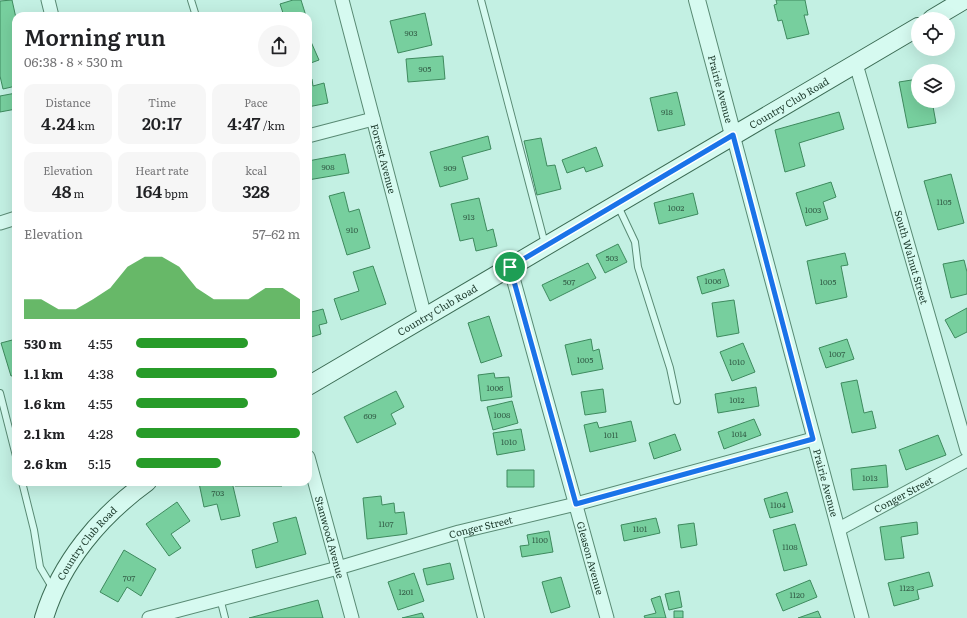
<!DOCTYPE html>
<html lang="en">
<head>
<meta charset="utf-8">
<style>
	body { margin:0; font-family:Literata,serif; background:#f6f6f6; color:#202124; height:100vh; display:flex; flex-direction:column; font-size:15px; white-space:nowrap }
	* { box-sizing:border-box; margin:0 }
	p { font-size:13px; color:#757577 }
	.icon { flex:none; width:22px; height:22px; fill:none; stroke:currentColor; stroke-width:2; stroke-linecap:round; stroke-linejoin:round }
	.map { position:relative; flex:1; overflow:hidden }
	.side { position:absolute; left:12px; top:12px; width:300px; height:474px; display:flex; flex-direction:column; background:#fff; border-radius:12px; box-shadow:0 4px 16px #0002 }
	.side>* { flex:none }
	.controls { position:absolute; left:911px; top:12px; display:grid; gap:8px }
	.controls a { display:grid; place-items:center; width:44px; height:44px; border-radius:50%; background:#fff; box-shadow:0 4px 16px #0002; font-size:20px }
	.pin { position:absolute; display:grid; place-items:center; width:34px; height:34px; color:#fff; margin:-17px; border:2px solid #fff; border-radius:50%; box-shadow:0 1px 4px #0007 }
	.round { display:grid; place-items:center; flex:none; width:42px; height:42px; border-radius:21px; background:#f6f6f6 }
	.overview { display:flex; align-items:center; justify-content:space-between; height:68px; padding:0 12px }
	h1 { font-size:22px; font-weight:600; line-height:30px }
	.stats { display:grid; grid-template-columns:repeat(3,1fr); gap:6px; height:68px; padding:4px 12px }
	.stats div { display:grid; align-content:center; border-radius:10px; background:#f6f6f6; text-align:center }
	.stats b { font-size:17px; font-weight:600 }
	.stats small { font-size:11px; font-weight:400 }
	.stats p { font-size:11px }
	.chart { height:112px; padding:8px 12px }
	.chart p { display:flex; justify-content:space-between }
	.chart svg { width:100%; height:72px; margin-top:4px; fill:#279b29; opacity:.7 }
	ul { padding:0 12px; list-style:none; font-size:13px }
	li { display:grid; grid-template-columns:64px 48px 1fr; align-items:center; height:30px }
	li i { height:10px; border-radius:5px; background:#279b29 }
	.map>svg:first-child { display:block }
	.building { fill:#77cf9e; stroke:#3e8a5e }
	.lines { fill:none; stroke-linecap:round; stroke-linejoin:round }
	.service-casing { stroke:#598a74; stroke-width:8 }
	.minor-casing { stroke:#598a74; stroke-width:15 }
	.tertiary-casing { stroke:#598a74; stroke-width:18 }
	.secondary-casing { stroke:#3c6c55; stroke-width:20 }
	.service { stroke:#d6faf0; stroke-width:6 }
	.minor { stroke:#d6faf0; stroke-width:13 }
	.tertiary { stroke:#d6faf0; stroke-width:16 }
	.secondary { stroke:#d6faf0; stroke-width:18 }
	.route-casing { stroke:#fff; stroke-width:8 }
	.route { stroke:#1a73e8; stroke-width:5 }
	.labels { text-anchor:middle; stroke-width:3.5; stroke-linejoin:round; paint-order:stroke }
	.number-label { font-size:8px; fill:#345f48 }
	.street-label { font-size:10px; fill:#1d3a2c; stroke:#d3f7ed }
</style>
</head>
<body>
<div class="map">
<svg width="967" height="618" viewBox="0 0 967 618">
	<rect width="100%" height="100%" fill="#c3f0e3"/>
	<path class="building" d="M 12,0 L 16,18 L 16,86 L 3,89 L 0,76 L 0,1 Z
		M 293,0 L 301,0 L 306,16 L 284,16 L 280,4 Z
		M 776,0 L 805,0 L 808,15 L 804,15 L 809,34 L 787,39 L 782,20 L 778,21 L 774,5 L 777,4 Z
		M 425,13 L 432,45 L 398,53 L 390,21 Z
		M 308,35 L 319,60 L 308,64 Z
		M 443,56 L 445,79 L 408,82 L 406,59 Z
		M 308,79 L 312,79 L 313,86 L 324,83 L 328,103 L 308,107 Z
		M 918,79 L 918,101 L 932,101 L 936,123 L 908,128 L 899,82 Z
		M 677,92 L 685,125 L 658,131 L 650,98 Z
		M 16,93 L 16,109 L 0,112 L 0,96 Z
		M 839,112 L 844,129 L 799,143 L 805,166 L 785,172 L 775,130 Z
		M 488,136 L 491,149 L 462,157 L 468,179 L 440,187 L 430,152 Z
		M 541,138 L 547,166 L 555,165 L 561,189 L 537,195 L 524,141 Z
		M 596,147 L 603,166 L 586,172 L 584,167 L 567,173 L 562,160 Z
		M 345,154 L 349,173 L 308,180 L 308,161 Z
		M 951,174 L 964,223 L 938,230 L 924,181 Z
		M 831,182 L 836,197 L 823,202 L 828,219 L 806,226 L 796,193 Z
		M 344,192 L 349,212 L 359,209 L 370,248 L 347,255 L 329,196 Z
		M 693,193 L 698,214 L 659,224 L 654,203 Z
		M 479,198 L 487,231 L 493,229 L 497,246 L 476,251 L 473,238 L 460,241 L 451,204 Z
		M 618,244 L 627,262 L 605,273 L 596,255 Z
		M 845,253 L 848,265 L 841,266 L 847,297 L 816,304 L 807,261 Z
		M 964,260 L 967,272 L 967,294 L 951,298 L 943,264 Z
		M 588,263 L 596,278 L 550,301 L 542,285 Z
		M 373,266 L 386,304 L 341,320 L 334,299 L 359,291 L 353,272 Z
		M 724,269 L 729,286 L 702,294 L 697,277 Z
		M 734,300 L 739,333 L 717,337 L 712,303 Z
		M 967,308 L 967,332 L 955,338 L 945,320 Z
		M 323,309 L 327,323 L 319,325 L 321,334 L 308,338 L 308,313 Z
		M 489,316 L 502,356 L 481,363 L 468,323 Z
		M 16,339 L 16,375 L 11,376 L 1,343 Z
		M 591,339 L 593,351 L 599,349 L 603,369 L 572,375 L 565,345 Z
		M 847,339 L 854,359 L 826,368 L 819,348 Z
		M 743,343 L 755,372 L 732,381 L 720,352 Z
		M 494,373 L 495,378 L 509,377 L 512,397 L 481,401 L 478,375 Z
		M 857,380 L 864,413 L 872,411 L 876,428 L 852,433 L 841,383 Z
		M 756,387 L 759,406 L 718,413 L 715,394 Z
		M 603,389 L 606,412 L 585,415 L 581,392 Z
		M 396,391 L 404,407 L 391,414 L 396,424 L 357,443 L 344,417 Z
		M 512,401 L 518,423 L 493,430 L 487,407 Z
		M 754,419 L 761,435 L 724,449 L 718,432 Z
		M 631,421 L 636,441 L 590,452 L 584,425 L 597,422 L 599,428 Z
		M 521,429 L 525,450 L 497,455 L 493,433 Z
		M 675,434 L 681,450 L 654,459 L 649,443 Z
		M 938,435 L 946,455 L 906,470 L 899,450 Z
		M 886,465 L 888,487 L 853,490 L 851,469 Z
		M 507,470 L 534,470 L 534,487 L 507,487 Z
		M 202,482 L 232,482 L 240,516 L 221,520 L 217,504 L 204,507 L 199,483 Z
		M 235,482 L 282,482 L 282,486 L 235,486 Z
		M 787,492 L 793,512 L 770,518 L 764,499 Z
		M 381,496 L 382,505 L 394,503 L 395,513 L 404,512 L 407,534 L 367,539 L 363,498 Z
		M 177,502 L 190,521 L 171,534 L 181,548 L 169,556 L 146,524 Z
		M 296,517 L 306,554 L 256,568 L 252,550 L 278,542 L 273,523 Z
		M 656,518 L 660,533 L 624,541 L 621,525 Z
		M 917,522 L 918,534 L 901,537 L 904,558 L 885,560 L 880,527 Z
		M 694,523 L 697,545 L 681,548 L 678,525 Z
		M 795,524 L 807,565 L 784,571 L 773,530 Z
		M 549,531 L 553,552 L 522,557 L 520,546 L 529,545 L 527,535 Z
		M 124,550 L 156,569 L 141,596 L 127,587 L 118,602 L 100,592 Z
		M 450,563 L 454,579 L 427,585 L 423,569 Z
		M 929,572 L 933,586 L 917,590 L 919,599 L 894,606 L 888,583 Z
		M 414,573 L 424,601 L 398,610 L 388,582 Z
		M 561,577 L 570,607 L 551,613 L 542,582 Z
		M 810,580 L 817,597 L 783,611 L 776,594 Z
		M 679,591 L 682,607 L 669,610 L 665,594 Z
		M 660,596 L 666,618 L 645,618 L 644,616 L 656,613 L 651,599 Z
		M 318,600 L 323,618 L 249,618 Z
		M 674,611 L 683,611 L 683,618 L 674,618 Z
		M 818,611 L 821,618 L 798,618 Z
		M 422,613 L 424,618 L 402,618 Z"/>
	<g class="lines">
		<defs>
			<path id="service" d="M 191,0 L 196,16
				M 481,0 L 545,244
				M 618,206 L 635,242 L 638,267 L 670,368 L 677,401
				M 0,393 L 16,456
				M 22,482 L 34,530 L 40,567 L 53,589
				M 459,532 L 481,618
				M 220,598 L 225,618"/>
			<g id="minor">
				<path d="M 48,0 L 52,16"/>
				<path id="s1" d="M 342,0 L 425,317"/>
				<path id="s2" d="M 856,64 L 967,450"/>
				<path id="s3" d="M 733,135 L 862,618"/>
				<path d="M 308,136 L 373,119"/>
				<path d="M 0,223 L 16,218"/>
				<path id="s4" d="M 510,267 L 607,618"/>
				<path id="s5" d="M 308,457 L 352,618"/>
				<path id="s6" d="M 839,529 L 967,460"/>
				<path id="s7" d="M 149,618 L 338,568 L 459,532 L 576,504 L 813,439"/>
			</g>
			<g id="tertiary">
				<path id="s8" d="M 697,0 L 733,135"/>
			</g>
			<g id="secondary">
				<path d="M 932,19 L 964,0"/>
				<path id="s9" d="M 308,386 L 918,27"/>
				<path id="s10" d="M 44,618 C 61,562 100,516 147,482"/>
			</g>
		</defs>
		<use href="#service" class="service-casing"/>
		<use href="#minor" class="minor-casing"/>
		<use href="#tertiary" class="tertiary-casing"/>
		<use href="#secondary" class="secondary-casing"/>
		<use href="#service" class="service"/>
		<use href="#minor" class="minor"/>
		<use href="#tertiary" class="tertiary"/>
		<use href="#secondary" class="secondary"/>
	</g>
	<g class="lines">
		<defs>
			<path id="route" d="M 733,135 L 813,439 L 576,504 L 510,267 Z"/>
		</defs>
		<use href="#route" class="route-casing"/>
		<use href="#route" class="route"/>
	</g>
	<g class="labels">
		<g class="number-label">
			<text x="411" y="36">903</text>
			<text x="425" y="72">905</text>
			<text x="667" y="115">918</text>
			<text x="328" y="170">908</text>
			<text x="450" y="171">909</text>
			<text x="944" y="205">1105</text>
			<text x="676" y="211">1002</text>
			<text x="813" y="213">1003</text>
			<text x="469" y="220">913</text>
			<text x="352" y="233">910</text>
			<text x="612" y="261">503</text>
			<text x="713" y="284">1006</text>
			<text x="569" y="285">507</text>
			<text x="828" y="285">1005</text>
			<text x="837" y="357">1007</text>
			<text x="585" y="363">1005</text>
			<text x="737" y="365">1010</text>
			<text x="495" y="391">1006</text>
			<text x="737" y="403">1012</text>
			<text x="502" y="418">1008</text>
			<text x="370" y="419">609</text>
			<text x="739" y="437">1014</text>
			<text x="611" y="438">1011</text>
			<text x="509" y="445">1010</text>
			<text x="870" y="481">1013</text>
			<text x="218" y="496">703</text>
			<text x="778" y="508">1104</text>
			<text x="386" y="527">1107</text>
			<text x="640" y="532">1101</text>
			<text x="540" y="543">1100</text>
			<text x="790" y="550">1108</text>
			<text x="129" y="581">707</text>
			<text x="907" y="591">1123</text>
			<text x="406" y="595">1201</text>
			<text x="797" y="598">1120</text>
		</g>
		<g class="street-label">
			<text dy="4" stroke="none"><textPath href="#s8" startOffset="92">Prairie Avenue</textPath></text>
			<text dy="4" stroke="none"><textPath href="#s9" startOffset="558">Country Club Road</textPath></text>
			<text dy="4" stroke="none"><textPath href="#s1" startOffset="164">Forrest Avenue</textPath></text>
			<text dy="4" stroke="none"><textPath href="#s2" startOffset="201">South Walnut Street</textPath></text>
			<text dy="4" stroke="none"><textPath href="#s9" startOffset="150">Country Club Road</textPath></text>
			<text dy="4" stroke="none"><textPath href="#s3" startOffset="360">Prairie Avenue</textPath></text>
			<text dy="4" stroke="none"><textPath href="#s6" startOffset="73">Conger Street</textPath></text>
			<text dy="4" stroke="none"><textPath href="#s7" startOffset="344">Conger Street</textPath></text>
			<text dy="4" stroke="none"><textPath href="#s5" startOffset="83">Stanwood Avenue</textPath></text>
			<text dy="4" stroke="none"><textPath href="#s10" startOffset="87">Country Club Road</textPath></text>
			<text dy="4" stroke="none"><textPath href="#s4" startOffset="302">Gleason Avenue</textPath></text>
		</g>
	</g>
</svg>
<div class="controls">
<a><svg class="icon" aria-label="locate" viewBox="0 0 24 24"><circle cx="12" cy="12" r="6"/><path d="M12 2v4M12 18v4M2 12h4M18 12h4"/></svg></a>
<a><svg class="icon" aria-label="layers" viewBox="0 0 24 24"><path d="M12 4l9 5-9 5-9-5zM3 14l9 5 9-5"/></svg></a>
</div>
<div class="pin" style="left:510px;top:267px;background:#1e9e55"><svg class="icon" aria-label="arrive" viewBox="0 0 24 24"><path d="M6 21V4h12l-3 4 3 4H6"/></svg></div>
<section class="side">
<div class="overview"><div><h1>Morning run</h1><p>06:38 · 8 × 530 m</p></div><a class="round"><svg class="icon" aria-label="share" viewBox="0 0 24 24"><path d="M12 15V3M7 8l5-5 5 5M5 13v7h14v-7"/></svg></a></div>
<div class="stats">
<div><p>Distance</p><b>4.24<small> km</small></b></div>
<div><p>Time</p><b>20:17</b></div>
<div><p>Pace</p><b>4:47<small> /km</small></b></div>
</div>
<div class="stats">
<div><p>Elevation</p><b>48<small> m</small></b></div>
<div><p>Heart rate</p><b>164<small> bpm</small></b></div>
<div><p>kcal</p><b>328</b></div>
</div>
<div class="chart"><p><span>Elevation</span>57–62 m</p>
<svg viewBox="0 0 160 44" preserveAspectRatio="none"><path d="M0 44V32L10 32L20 38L30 38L40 32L50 25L60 12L70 6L80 6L90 12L100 25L110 32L120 32L130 32L140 25L150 25L160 32V44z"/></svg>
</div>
<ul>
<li><b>530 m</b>4:55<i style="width:68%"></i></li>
<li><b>1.1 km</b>4:38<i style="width:86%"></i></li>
<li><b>1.6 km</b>4:55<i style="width:68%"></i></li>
<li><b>2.1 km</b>4:28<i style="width:100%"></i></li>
<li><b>2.6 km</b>5:15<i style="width:52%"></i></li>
</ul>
</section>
</div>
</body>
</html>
